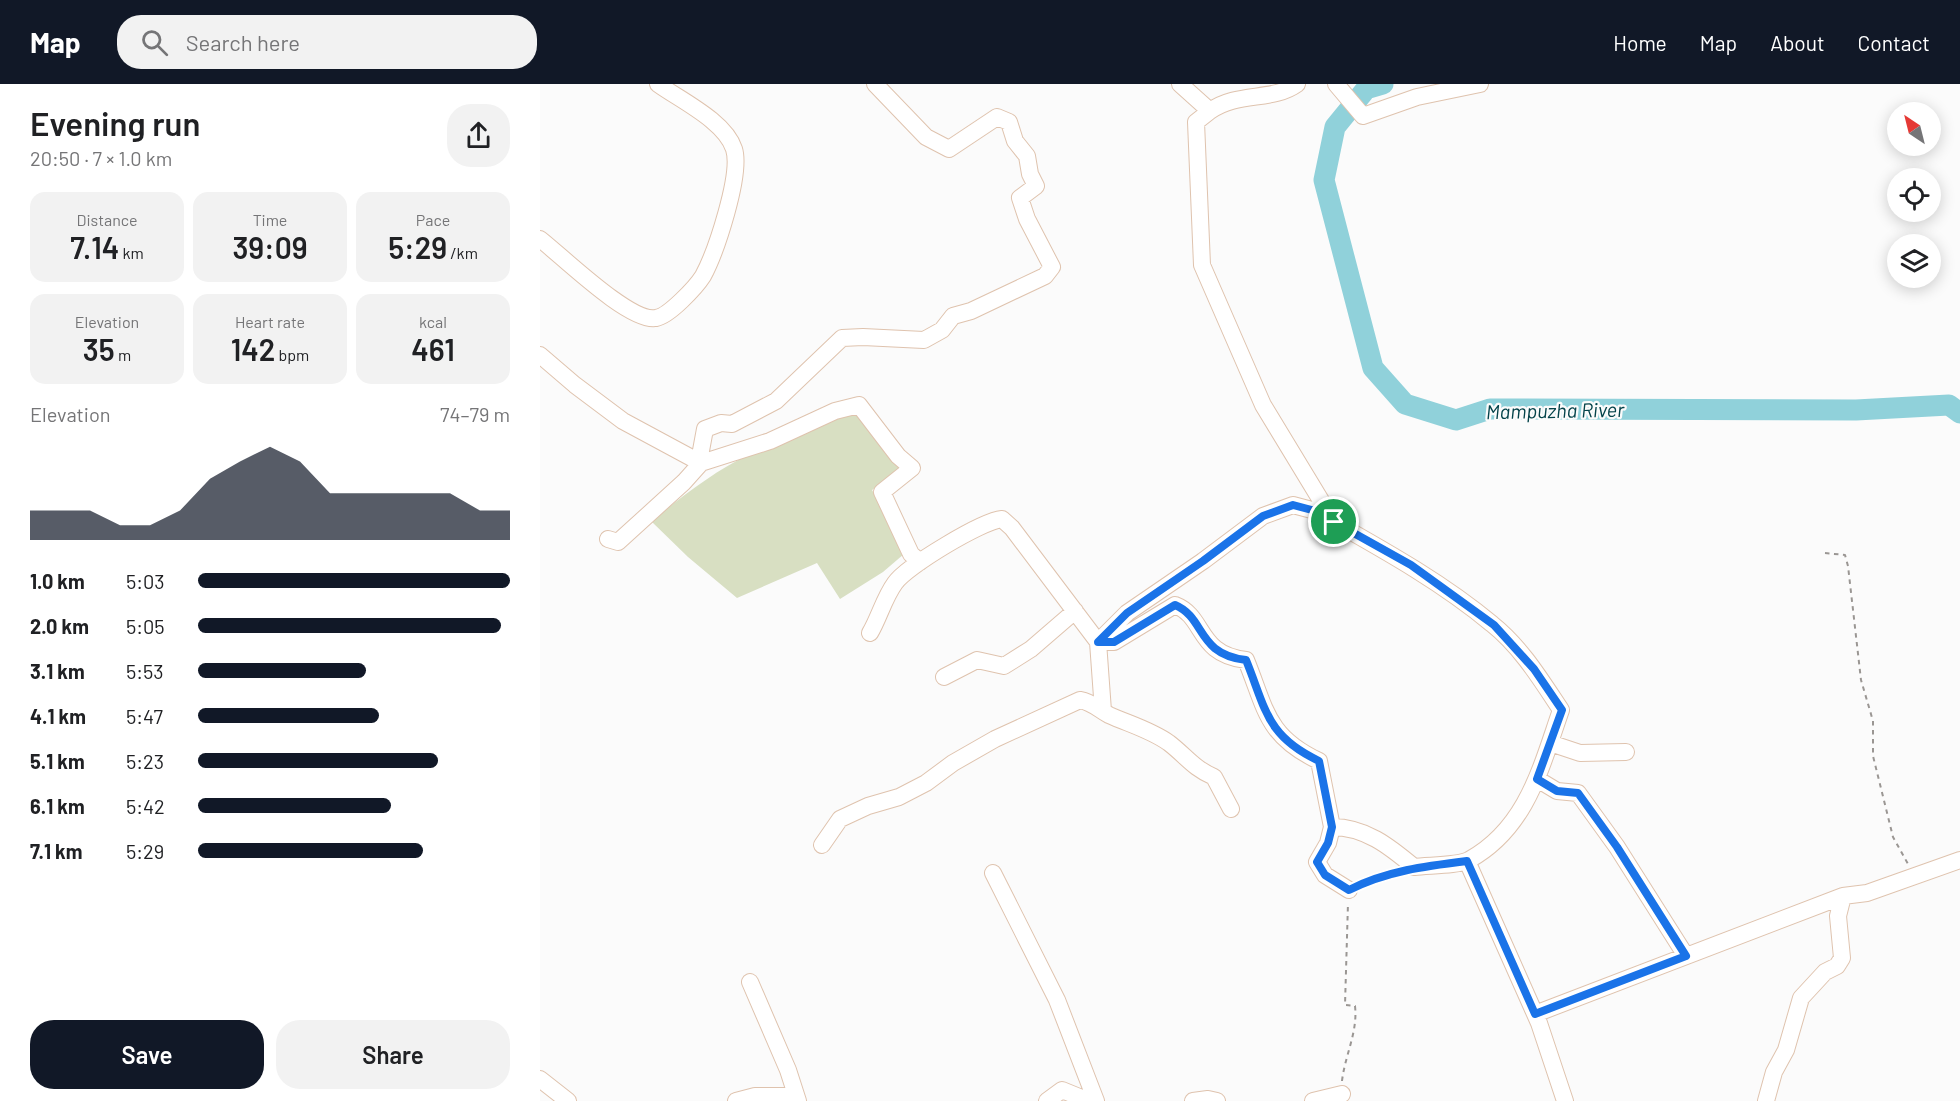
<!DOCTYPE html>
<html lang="en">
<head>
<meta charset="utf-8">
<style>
	body { margin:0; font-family:Barlow,sans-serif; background:#f2f2f2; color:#202124; height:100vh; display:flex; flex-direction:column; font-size:22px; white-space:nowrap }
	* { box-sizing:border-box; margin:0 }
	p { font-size:20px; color:#757577 }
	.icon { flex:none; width:33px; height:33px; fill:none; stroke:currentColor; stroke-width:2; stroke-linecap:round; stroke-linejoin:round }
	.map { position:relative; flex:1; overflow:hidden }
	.sheet { display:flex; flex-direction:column; background:#fff; width:540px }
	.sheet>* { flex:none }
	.needle { width:39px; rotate:325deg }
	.buttons { position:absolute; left:1347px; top:18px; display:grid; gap:12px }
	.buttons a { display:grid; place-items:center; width:54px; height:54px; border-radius:50%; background:#fff; box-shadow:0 3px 15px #0003; font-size:30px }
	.pin { position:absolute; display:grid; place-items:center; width:51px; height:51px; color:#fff; margin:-26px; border:3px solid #fff; border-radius:50%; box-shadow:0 2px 6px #0007 }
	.round { display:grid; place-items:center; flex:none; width:63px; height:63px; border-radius:24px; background:#f2f2f2 }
	.summary { display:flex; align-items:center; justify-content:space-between; height:102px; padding:0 30px }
	h1 { font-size:33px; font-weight:600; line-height:45px }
	.figures { display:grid; grid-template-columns:repeat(3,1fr); gap:9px; height:102px; padding:6px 30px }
	.figures div { display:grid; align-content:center; border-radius:15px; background:#f2f2f2; text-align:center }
	.figures b { font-size:30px; font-weight:600 }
	.figures small { font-size:16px; font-weight:400 }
	.figures p { font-size:16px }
	.chart { height:168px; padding:12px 30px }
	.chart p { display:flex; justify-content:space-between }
	.chart svg { width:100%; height:108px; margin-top:6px; fill:#111827; opacity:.7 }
	.cta { display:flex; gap:12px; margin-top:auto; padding:12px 30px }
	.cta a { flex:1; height:69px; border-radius:24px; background:#111827; color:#fff; font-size:24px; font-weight:600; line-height:69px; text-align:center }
	.cta a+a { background:#f2f2f2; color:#202124 }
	ul { padding:0 30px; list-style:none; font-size:20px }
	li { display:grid; grid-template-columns:96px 72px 1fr; align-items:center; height:45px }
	li i { height:15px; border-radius:8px; background:#111827 }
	header { display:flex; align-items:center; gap:36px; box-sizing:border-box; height:84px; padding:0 30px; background:#111827; color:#fff }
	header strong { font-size:28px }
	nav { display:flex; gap:33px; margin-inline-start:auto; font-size:21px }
	.search { width:420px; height:54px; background:#f2f2f2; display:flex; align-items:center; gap:15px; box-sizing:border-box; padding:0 21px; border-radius:24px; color:#757577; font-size:22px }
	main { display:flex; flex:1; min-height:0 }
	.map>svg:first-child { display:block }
	.green { fill:#d8dfc2 }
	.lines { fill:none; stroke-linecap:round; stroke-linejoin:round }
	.river { stroke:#90d1da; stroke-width:21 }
	.minor-casing { stroke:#dfc3ae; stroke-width:18 }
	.path { stroke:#9a9693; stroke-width:2; stroke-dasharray:4.5 4.5; stroke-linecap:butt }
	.minor { stroke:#fff; stroke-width:16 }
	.route-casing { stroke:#fff; stroke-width:12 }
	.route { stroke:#1a73e8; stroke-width:8 }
	.labels { text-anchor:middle; stroke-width:4.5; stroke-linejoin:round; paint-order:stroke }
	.water-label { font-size:20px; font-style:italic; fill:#04434a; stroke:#fbfbfb }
</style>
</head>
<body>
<header>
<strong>Map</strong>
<div class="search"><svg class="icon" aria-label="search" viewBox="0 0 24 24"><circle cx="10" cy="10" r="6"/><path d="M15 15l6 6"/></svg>Search here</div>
<nav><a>Home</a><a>Map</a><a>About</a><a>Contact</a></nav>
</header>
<main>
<section class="sheet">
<div class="summary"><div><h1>Evening run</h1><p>20:50 · 7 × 1.0 km</p></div><a class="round"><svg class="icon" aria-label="share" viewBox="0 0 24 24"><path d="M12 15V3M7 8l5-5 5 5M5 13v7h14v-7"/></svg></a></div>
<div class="figures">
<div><p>Distance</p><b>7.14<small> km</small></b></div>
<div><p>Time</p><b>39:09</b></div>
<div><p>Pace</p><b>5:29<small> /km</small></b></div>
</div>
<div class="figures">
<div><p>Elevation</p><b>35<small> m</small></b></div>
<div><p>Heart rate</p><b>142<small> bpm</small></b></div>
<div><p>kcal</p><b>461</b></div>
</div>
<div class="chart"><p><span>Elevation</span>74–79 m</p>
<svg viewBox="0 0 160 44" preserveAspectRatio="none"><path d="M0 44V32L10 32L20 32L30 38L40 38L50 32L60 19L70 12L80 6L90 12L100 25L110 25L120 25L130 25L140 25L150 32L160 32V44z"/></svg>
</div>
<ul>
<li><b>1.0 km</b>5:03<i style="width:100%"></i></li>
<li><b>2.0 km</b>5:05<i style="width:97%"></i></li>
<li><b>3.1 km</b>5:53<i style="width:54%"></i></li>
<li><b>4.1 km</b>5:47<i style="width:58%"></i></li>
<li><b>5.1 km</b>5:23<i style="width:77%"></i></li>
<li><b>6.1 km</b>5:42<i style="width:62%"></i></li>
<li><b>7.1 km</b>5:29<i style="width:72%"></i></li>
</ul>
<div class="cta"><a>Save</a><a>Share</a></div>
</section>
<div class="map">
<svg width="1420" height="1017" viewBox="0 0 1420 1017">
	<rect width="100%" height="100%" fill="#fbfbfb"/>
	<path class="green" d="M 316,326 L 366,384 L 332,406 L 350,437 L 364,470 L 343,488 L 300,515 L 277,479 L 197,514 L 148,473 L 111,437 C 142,413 174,387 210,370 C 245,353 282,343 316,326 Z"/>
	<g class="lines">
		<path class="river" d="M 843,0 L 826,5 L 795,43 L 784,96 L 833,284 L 865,320 L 916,336 L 950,325 L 1316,326 L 1409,321 L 1420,329"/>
		<defs>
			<path id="minor" d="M 640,0 L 670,27 C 698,7 732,18 757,0
				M 796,0 L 823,32 L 877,13 L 940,0
				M 0,155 C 22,172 90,239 116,234 C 129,232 156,203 163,192 C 176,168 202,90 194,65 C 185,37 140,16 118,0
				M 0,271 L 35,301 L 83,337 L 161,379 L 144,398 L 78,458 L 68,455
				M 160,372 L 165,345 L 181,339 L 192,340 L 236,317 L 302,254 L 323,253 L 384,256 L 402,246 L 413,232 L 431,227 L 505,192 L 512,183 L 487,135 L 480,114 L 496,102 L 490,90 L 487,72 L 475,57 L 469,38 L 457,33 L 409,65 L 386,53 L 335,0
				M 161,379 L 230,357 L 295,327 L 319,321 L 358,372 L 372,384 L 342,408 L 371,470 L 380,478
				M 330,549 C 339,534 344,514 355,499 C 367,482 442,437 462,435 L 472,444 L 558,558 L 563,627
				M 558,558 L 587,529 L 663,477 L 723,432 L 753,421 L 783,429 L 794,438 L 723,321 L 662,181 L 656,38 L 670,27
				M 558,558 L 574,558 L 635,521 C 666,533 656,570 706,576 C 726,625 726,652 779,677 L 792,743 L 788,759 L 777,778 L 785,791 L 809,806
				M 404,593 L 437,576 L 464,582 L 491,565 L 535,527
				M 1010,659 L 1040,669 L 1086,668
				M 997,695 L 1017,707 L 1038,709 L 1077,763 L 1146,872
				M 792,743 C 825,743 849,762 874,783 C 887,781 917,782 929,776 C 987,744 1001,683 1021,626 C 1001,596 981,563 952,540 C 904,500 849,469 794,438
				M 282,761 L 300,735 L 328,722 L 359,713 L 386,699 L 413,679 L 455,655 L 540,616 C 552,618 558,625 569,631 C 589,640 611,646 629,659 C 646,672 653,684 674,693 L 691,725
				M 927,777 L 999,939 L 1025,1017
				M 453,789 L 517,916 L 556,1017
				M 210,898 L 248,986 L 258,1017
				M 995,930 L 1303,812
				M 0,995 L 28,1017
				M 196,1017 L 215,1012 L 256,1012
				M 507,1017 L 522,1006 L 549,1017
				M 653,1017 L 668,1015 L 677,1017
				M 773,1017 L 802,1010
				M 1226,1017 L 1234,988 L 1246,966 L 1261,914 L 1285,888 L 1297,882 L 1302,874 L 1298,832 L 1303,812 L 1327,809 L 1420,776"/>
		</defs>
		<use href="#minor" class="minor-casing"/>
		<path class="path" d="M 1285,469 L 1305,471 L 1308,482 L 1321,596 L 1333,637 L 1333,672 L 1353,753 L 1368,780
			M 821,800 L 830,795 L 858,788
			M 802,997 C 805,971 818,948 815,922 L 805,921 L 808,819"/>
		<use href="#minor" class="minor"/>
	</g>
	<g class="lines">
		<defs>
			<path id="route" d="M 753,421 L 783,429 L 794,438 L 871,481 L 954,541 L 994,585 L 1022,626 L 997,695 L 1017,707 L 1038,709 L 1077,763 L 1146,872 L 995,930 L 927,777 C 886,782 846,787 809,806 L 785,791 L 777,778 L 788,759 L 792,743 L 779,677 C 726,652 726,625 706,576 C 656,570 666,534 635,521 L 574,558 L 558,558 L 587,529 L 663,477 L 723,432 Z"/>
		</defs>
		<use href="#route" class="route-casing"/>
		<use href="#route" class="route"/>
	</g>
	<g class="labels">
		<g class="water-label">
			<text transform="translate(1015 327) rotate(-1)" y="7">Mampuzha River</text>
		</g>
	</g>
</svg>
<div class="buttons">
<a><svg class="needle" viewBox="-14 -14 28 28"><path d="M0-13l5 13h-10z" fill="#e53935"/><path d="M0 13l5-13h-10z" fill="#757577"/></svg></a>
<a><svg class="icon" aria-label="locate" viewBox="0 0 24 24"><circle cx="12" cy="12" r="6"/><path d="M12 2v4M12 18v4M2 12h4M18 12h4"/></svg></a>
<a><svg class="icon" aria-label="layers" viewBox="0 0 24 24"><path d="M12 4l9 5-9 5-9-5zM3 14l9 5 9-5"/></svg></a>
</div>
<div class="pin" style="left:794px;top:438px;background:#1e9e55"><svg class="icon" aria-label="arrive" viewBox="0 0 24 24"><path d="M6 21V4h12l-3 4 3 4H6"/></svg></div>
</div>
</main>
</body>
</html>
